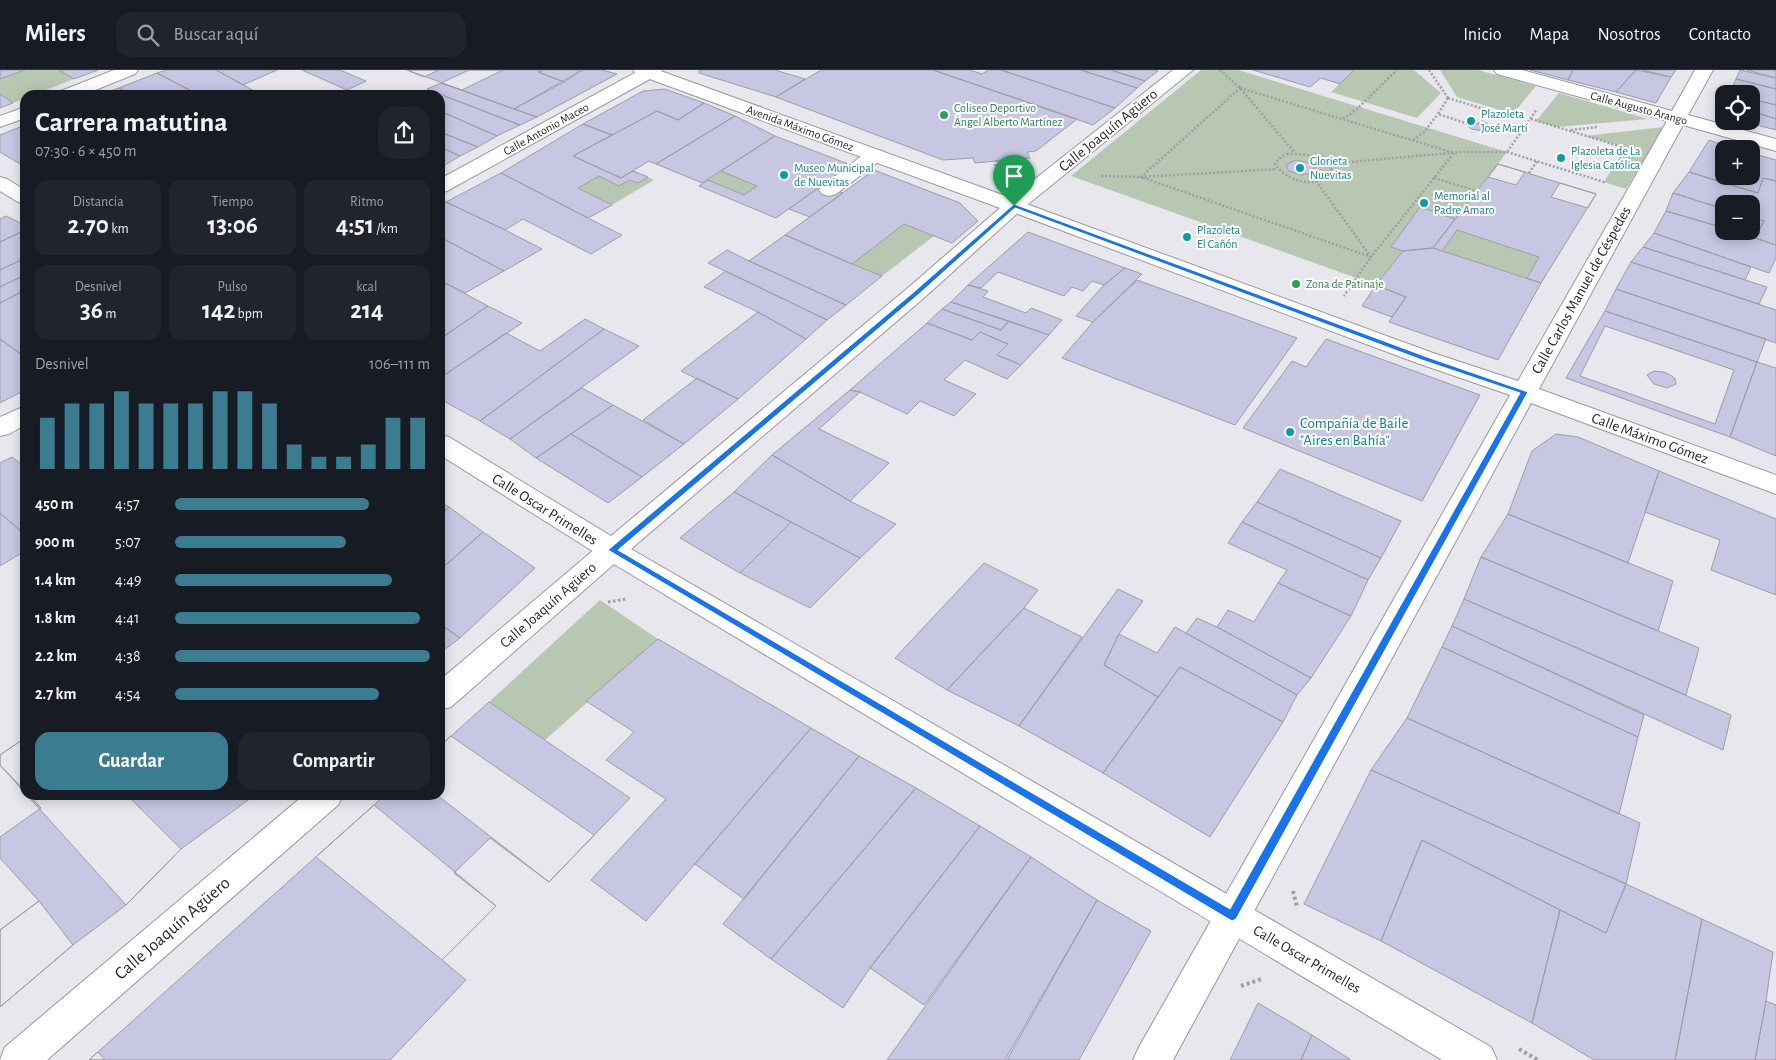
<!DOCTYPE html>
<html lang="es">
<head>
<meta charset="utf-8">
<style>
	body { margin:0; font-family:"Alegreya Sans",sans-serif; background:#20242c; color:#f1f3f6; height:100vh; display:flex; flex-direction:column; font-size:19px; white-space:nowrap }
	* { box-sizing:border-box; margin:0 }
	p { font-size:16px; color:#9ea1a6 }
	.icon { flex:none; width:28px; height:28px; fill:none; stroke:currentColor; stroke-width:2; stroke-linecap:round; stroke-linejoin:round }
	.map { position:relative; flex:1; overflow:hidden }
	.sheet { position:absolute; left:20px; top:20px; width:425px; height:710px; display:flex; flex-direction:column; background:#171b24; border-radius:15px; box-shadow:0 2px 12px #0003 }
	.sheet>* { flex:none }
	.controls { position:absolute; left:1715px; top:15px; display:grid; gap:10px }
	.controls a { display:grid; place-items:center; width:45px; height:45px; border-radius:10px; background:#171b24; box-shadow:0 2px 12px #0003; font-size:25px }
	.pin { position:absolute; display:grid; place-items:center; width:42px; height:42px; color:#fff; margin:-51px -21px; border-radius:50% 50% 50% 0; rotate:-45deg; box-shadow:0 0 5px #0007 }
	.pin .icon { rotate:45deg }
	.round { display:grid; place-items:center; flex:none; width:52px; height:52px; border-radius:15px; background:#20242c }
	.summary { display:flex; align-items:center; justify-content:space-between; height:85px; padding:0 15px }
	h1 { font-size:28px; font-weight:600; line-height:38px }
	.figures { display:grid; grid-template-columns:repeat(3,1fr); gap:8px; height:85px; padding:5px 15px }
	.figures div { display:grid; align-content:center; border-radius:12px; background:#20242c; text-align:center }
	.figures b { font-size:25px; font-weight:600 }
	.figures small { font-size:14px; font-weight:400 }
	.figures p { font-size:14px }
	.chart { height:140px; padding:10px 15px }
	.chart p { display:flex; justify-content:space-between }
	.chart svg { width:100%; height:90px; margin-top:5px; stroke:#3c7c90; stroke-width:6 }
	.action { display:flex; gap:10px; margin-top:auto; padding:10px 15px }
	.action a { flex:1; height:58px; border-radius:15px; background:#3c7c90; color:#fff; font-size:20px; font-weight:600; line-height:58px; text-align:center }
	.action a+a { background:#20242c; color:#f1f3f6 }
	ul { padding:0 15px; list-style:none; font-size:16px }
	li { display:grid; grid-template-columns:80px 60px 1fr; align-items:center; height:38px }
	li i { height:12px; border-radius:6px; background:#3c7c90 }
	header { display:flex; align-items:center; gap:30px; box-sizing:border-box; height:70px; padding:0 25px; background:#171b24; border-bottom:1px solid #363941 }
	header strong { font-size:24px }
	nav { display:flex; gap:28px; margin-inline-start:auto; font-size:18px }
	.search { width:350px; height:45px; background:#20242c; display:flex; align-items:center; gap:12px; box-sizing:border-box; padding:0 18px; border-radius:15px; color:#9ea1a6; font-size:19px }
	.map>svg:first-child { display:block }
	.green { fill:#b8c7b1 }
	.building { fill:#c7c6e3; stroke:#9d9da2; fill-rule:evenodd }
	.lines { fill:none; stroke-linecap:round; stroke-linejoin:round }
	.minor-casing { stroke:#99999e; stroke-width:2 }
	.major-casing { stroke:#99999e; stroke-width:2 }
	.path-far2 { stroke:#9f9fa3; stroke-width:2.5; stroke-dasharray:2 2; stroke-linecap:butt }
	.path-far1 { stroke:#9f9fa3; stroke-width:3; stroke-dasharray:2.5 2.5; stroke-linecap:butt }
	.path { stroke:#9f9fa3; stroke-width:4; stroke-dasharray:3 3; stroke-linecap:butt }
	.minor { fill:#fff; fill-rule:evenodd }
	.major { fill:#fff; fill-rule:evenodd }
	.route { fill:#1a73e8; stroke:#fff; fill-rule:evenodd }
	.leisure-dot { fill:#2e9e5b; stroke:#fff; stroke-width:2 }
	.culture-dot { fill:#0f9aa8; stroke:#fff; stroke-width:2 }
	.labels { text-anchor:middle; stroke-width:4; stroke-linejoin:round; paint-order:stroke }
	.far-leisure-label { font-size:12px; fill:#27864d; stroke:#fff; text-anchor:start }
	.far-street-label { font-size:12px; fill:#28282a; stroke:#fff }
	.far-culture-label { font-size:12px; fill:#0d838f; stroke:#fff; text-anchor:start }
	.street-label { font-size:15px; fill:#28282a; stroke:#fff }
	.culture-label { font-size:15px; fill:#0d838f; stroke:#fff; text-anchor:start }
	.near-street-label { font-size:18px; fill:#28282a; stroke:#fff }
</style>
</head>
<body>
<header>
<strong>Milers</strong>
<div class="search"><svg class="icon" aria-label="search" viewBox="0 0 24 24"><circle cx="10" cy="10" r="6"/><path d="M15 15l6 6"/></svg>Buscar aquí</div>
<nav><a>Inicio</a><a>Mapa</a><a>Nosotros</a><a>Contacto</a></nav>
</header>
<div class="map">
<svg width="1776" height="990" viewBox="0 0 1776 990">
	<rect width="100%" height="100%" fill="#e7e7ed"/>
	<path class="green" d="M 25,0 L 59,0 L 74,9 L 33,25 L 25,25 L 25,28 L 13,33 L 0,24 L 0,9 Z
		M 1201,0 L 1238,0 L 1507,82 L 1433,178 L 1403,181 L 1376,215 L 1071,106 Z
		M 1354,0 L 1414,0 L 1441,23 L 1417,48 L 1331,22 Z
		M 1440,0 L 1478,0 L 1536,16 L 1513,44 L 1457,27 Z
		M 1559,23 L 1648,49 L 1557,57 L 1536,51 Z
		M 1664,57 L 1626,119 L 1604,112 L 1626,77 L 1585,66 Z
		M 721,101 L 757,116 L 744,125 L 708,110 Z
		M 599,106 L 619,116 L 630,110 L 638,113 L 648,107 L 654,110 L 612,135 L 578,118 Z
		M 904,154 L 934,166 L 882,206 L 852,194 Z
		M 1457,160 L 1539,187 L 1527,208 L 1442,181 Z
		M 600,530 L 658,569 L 544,671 L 489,632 Z"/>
	<path class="building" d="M 0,0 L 25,0 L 0,9 Z
		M 59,0 L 98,0 L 74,9 Z
		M 166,0 L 216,0 L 258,23 L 253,25 L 199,25 L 157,3 Z
		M 216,0 L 277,0 L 243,15 Z
		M 302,0 L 340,0 L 366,11 L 347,20 Z
		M 407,0 L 542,0 L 538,2 L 564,12 L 514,39 Z
		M 407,0 L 439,0 L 424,7 Z
		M 469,0 L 503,0 L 462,20 L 441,13 Z
		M 542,0 L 582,0 L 564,12 L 538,2 Z
		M 582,0 L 602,0 L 617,4 L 537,47 L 514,39 Z
		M 699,0 L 775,0 L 805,9 L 776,27 L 699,3 Z
		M 821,0 L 933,0 L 1077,49 L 1036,81 L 1027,82 L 1030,88 L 975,93 L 973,88 L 943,90 L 776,27 Z
		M 933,0 L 970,0 L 982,4 L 988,0 L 1001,0 L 1115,38 L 1093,55 Z
		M 1001,0 L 1081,0 L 1137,18 L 1115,38 Z
		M 1081,0 L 1111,0 L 1145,11 L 1137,18 Z
		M 1111,0 L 1155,0 L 1158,1 L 1145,11 Z
		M 1253,0 L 1354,0 L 1340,14 L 1321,8 L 1310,17 Z
		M 1530,0 L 1573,0 L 1568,10 Z
		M 1573,0 L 1636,0 L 1616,22 L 1568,10 Z
		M 1636,0 L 1671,7 L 1656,33 L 1616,22 Z
		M 1642,0 L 1676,0 L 1671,7 Z
		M 1740,0 L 1776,8 L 1776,19 L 1736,9 Z
		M 1747,0 L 1776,0 L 1776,8 Z
		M 157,3 L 199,25 L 131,25 L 119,18 Z
		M 1736,9 L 1776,19 L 1776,35 L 1751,29 L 1751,24 L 1729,24 Z
		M 441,13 L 514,39 L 537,47 L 520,55 L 427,19 Z
		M 119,18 L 131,25 L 100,25 Z
		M 665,19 L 704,33 L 678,50 L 657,41 L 612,65 L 583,54 L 643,21 Z
		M 0,24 L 13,33 L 0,38 Z
		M 444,26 L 520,55 L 497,66 L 440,41 L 440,28 Z
		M 1751,29 L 1776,35 L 1776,49 L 1751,41 Z
		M 704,33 L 735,46 L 656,94 L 649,91 L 621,108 L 573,86 L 657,41 L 678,50 Z
		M 440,41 L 497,66 L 478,77 L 440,62 Z
		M 1751,41 L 1776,49 L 1776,60 L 1741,51 L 1751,51 Z
		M 735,46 L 775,66 L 702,113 L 656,94 Z
		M 1486,52 L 1490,56 L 1490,59 L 1484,61 L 1471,59 L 1467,55 Z
		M 583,54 L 612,65 L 573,86 L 621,108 L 633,101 L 648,107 L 638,113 L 630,110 L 619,116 L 599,106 L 578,118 L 612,135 L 588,148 L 501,103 Z
		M 25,55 L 25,97 L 0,82 L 0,65 Z
		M 440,62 L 478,77 L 460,86 L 440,77 Z
		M 775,66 L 851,95 L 776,148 L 699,116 L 708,110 L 744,125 L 757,116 L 721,101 Z
		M 1709,70 L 1735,79 L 1724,79 L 1724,106 L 1727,106 L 1724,113 L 1689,102 Z
		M 440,77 L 460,86 L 440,98 Z
		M 1751,83 L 1776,90 L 1776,111 L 1763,108 L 1758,123 L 1724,113 L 1727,106 L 1751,106 Z
		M 1296,90 L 1309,93 L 1314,97 L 1313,102 L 1302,105 L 1289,101 L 1287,98 L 1287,94 Z
		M 1498,94 L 1596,124 L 1541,213 L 1527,208 L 1539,187 L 1457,160 L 1442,181 L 1433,178 Z
		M 1498,94 L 1525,102 L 1516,115 L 1488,107 Z
		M 874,100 L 960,133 L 978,151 L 952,173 L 904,154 L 852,194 L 785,165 Z
		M 1689,102 L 1758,123 L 1763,108 L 1776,111 L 1776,175 L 1755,168 L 1764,151 L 1751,148 L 1751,134 L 1724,134 L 1724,139 L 1673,123 Z
		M 501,103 L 588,148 L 622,165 L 591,184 L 523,149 L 505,160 L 446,132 Z
		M 1560,113 L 1596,124 L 1588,138 L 1551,127 Z
		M 822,115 L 843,123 L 810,147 L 789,139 Z
		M 1673,123 L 1724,139 L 1724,158 L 1666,141 Z
		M 446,132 L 505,160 L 542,179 L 504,201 L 440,167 L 440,135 Z
		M 1420,137 L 1455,149 L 1433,178 L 1403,181 L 1391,177 Z
		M 1666,141 L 1724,158 L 1724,161 L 1734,161 L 1776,175 L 1776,188 L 1769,203 L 1654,163 Z
		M 6,146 L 25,155 L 25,160 L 0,172 L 0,149 Z
		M 1751,148 L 1764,151 L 1755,168 L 1734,161 L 1751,161 Z
		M 25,160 L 25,188 L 0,200 L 0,172 Z
		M 1028,162 L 1125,198 L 1104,215 L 1092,211 L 1083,221 L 1072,217 L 1064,226 L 998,202 L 981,218 L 968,215 Z
		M 1654,163 L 1751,197 L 1745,210 L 1643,177 Z
		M 785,165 L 852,194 L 882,206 L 846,235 L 749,191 Z
		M 440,167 L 504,201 L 465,223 L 440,210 Z
		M 1643,177 L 1745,210 L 1767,217 L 1759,234 L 1631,192 Z
		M 1433,178 L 1541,213 L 1498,290 L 1389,252 L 1406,227 L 1376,215 L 1403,181 Z
		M 727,180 L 749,191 L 846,235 L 827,250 L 708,193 Z
		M 25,188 L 25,205 L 0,217 L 0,200 Z
		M 1631,192 L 1776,240 L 1776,273 L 1616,219 Z
		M 1125,198 L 1142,204 L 1093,252 L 1076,246 L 1104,215 Z
		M 726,201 L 827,250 L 806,269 L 758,242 L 704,217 Z
		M 25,205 L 25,220 L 0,233 L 0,217 Z
		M 1137,210 L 1297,268 L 1235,355 L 1062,288 L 1093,252 Z
		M 447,214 L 488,236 L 440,269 L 440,218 Z
		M 968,215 L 988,221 L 983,227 L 1026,243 L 1031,238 L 1062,250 L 1049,265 L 951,232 Z
		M 1376,215 L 1406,227 L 1392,247 L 1362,236 Z
		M 1616,219 L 1766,269 L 1757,292 L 1605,241 Z
		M 25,220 L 25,287 L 0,269 L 0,233 Z
		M 951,232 L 1009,251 L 1001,260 L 942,239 Z
		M 488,236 L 522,253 L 440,308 L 440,269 Z
		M 942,239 L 1001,260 L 1009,251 L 1049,265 L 1021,295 L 997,285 L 1008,274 L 980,262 L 972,270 L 927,253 Z
		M 1605,241 L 1757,292 L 1730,367 L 1566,308 ZM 1605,256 L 1734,300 L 1715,354 L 1580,306 Z
		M 758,242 L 806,269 L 738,329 L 681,301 Z
		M 585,249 L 604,259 L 480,351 L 440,329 L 440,308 L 506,263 L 540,281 Z
		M 927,253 L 972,270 L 980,262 L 1008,274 L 997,285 L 1021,295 L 1007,309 L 965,290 L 944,310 L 976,324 L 954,346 L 920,331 L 907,344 L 860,322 L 850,320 Z
		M 604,259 L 639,276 L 510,369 L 480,351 Z
		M 0,269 L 25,287 L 25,320 L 0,333 Z
		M 1326,269 L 1480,325 L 1422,431 L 1243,358 L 1292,291 L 1306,297 Z
		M 1757,292 L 1776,298 L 1776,386 L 1730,367 Z
		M 1654,301 L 1664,302 L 1672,306 L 1675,309 L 1676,314 L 1667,318 L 1654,314 L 1647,305 Z
		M 697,308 L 738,329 L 684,374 L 643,350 Z
		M 582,318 L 613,335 L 536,388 L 510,369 Z
		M 850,320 L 860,322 L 819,359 L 889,393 L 850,431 L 772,385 Z
		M 613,335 L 684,374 L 642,407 L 571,364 Z
		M 571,364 L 642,407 L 608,433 L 536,388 Z
		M 1556,364 L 1578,367 L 1659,401 L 1628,493 L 1508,444 L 1532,381 Z
		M 772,385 L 850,431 L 896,454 L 860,488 L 734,422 Z
		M 12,387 L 25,397 L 25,465 L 0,443 L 0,393 Z
		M 1280,399 L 1401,451 L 1381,488 L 1257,432 Z
		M 1659,401 L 1776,449 L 1776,525 L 1711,500 L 1720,470 L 1645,442 Z
		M 734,422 L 791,452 L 740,503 L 680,468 Z
		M 440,431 L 449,437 L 440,445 Z
		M 1257,432 L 1381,488 L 1368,510 L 1242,452 Z
		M 449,437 L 483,462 L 440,500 L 440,445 Z
		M 0,443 L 25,465 L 25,481 L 0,496 Z
		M 1508,444 L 1673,511 L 1658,561 L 1481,487 Z
		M 791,452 L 860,488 L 810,538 L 740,503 Z
		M 1242,452 L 1368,510 L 1351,546 L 1278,513 L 1287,500 L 1228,473 Z
		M 483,462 L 535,498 L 460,568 L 440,554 L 440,500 Z
		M 1481,487 L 1699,578 L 1686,625 L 1464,529 Z
		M 984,493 L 1038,520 L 1024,538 L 947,620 L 895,588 Z
		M 1278,513 L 1351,546 L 1311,608 L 1217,557 L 1228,540 L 1254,552 Z
		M 1118,519 L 1143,531 L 1119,564 L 1104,595 L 1158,627 L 1103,703 L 1019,656 Z
		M 1464,529 L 1731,645 L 1723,680 L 1452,556 Z
		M 1024,538 L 1082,567 L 1019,656 L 947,620 Z
		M 1197,548 L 1217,557 L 1311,608 L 1297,625 L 1186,563 Z
		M 440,554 L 460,568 L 440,583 Z
		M 1452,556 L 1644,645 L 1638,667 L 1442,577 Z
		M 1175,557 L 1297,625 L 1283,652 L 1180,597 L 1158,627 L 1104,595 L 1119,564 L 1157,583 Z
		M 658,569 L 811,658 L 646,851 L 591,810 L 666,729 L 606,690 L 634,662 L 586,631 Z
		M 1442,577 L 1638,667 L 1619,744 L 1407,648 Z
		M 1180,597 L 1283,652 L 1210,767 L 1103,703 Z
		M 489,632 L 630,728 L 549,812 L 490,768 L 454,803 L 496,836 L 442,890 L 466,910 L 390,990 L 89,990 L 385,725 L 440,725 L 440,676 Z
		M 1407,648 L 1640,753 L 1626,814 L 1371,700 Z
		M 811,658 L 859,686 L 744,829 L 695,794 Z
		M 451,666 L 594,765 L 549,812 L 437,725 L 440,725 L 440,676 Z
		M 25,668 L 25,723 L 0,695 L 0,685 Z
		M 25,668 L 25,721 L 0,695 L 0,685 Z
		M 859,686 L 916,718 L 771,889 L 723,854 Z
		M 1371,700 L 1626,814 L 1606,863 L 1422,770 L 1381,871 L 1304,834 Z
		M 916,718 L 980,756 L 870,898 L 843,938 L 771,889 Z
		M 27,725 L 127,725 L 181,779 L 126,835 Z
		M 29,725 L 255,725 L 181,779 L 126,835 L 73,875 L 0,937 L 0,860 L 39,831 L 0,788 L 0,767 L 41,738 Z
		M 374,735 L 496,836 L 442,890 L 316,787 Z
		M 980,756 L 1031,787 L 924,935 L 870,898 Z
		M 1422,770 L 1560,840 L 1532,953 L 1381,871 Z
		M 1031,787 L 1097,830 L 1005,990 L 887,990 Z
		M 1626,814 L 1702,849 L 1675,990 L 1594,990 L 1532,953 L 1560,840 L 1606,863 Z
		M 1097,830 L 1151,861 L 1079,990 L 1007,990 Z
		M 39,831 L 73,875 L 0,937 L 0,860 Z
		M 1702,849 L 1773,882 L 1766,931 L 1755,990 L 1675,990 Z
		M 1766,931 L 1776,935 L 1776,990 L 1755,990 Z
		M 1258,933 L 1312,965 L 1301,990 L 1230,990 Z
		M 1312,965 L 1351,990 L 1301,990 Z
		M 98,982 L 105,990 L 89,990 Z"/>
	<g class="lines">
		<defs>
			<path id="minor" d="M 640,0 L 662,0 L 659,4 L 447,121 L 440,123 L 440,109 Z
				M 1494,0 L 1522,0 L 1672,41 L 1695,0 L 1713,0 L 1688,45 L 1776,69 L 1776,81 L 1683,55 L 1539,319 L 1776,405 L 1776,424 L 1531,333 L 1173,990 L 1133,990 L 1139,977 L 1510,325 L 1417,293 L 1007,140 L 1004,136 L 1007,132 L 1014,130 L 1021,132 L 1433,283 L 1518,311 L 1667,51 L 1497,4 Z
				M 875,79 L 882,81 L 884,85 L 882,89 L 836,124 L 829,126 L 822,124 L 819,120 L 822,116 L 868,81 Z
				M 25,336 L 25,355 L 9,364 L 0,366 L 0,347 Z
				M 612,470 L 622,473 L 626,480 L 622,487 L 451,637 L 440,640 L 440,610 L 602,473 Z
				M 304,725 L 343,725 L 338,735 L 47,990 L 0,990 L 5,977 Z"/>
			<path id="major" d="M 114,0 L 138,0 L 135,4 L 83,25 L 58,25 L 61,21 Z
				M 633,0 L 658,0 L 1011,128 L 1173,0 L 1193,0 L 1021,140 L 925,227 L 631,479 L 1491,977 L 1497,990 L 1442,990 L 602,487 L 440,385 L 440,365 L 449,367 L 611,466 L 909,217 L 1000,138 L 636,4 Z
				M 25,37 L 25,48 L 0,57 L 0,46 Z
				M 0,107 L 7,109 L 25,120 L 25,134 L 18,132 L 0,121 Z"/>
		</defs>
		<use href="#minor" class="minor-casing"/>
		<use href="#major" class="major-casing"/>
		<path class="path-far2" d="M 1220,0 L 1240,18 L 1295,83
			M 1429,0 L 1448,28
			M 1240,18 L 1454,83 L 1371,187 L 1141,107 Z
			M 1448,28 L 1484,39 L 1482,41 L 1483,53 L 1471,55 L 1438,44 Z
			M 1343,49 L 1357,39 L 1397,0
			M 1531,49 L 1626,78
			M 1571,60 L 1597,57
			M 1413,70 L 1424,62 L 1438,44
			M 1507,82 L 1604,112 L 1605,110
			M 1287,84 C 1301,84 1324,84 1331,99 L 1329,105 C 1313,119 1286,111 1275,94 L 1281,87 Z
			M 1328,94 L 1460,82 L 1507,82 L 1537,39
			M 995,96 L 997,91 L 1006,99
			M 1529,103 L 1537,91
			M 1101,106 L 1141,107 L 1277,99
			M 1434,108 L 1477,121
			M 1316,111 L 1371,187 L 1344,226"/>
		<path class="path-far1" d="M 608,532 L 626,529"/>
		<path class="path" d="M 1293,821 L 1297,837
			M 1241,916 L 1261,909
			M 1519,979 L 1538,990"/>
		<use href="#minor" class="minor"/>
		<use href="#major" class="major"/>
	</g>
	<path class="route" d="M 1014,134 L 1427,287 L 1528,322 L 1236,849 L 1232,851 L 608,480 L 915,221 ZM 1015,138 L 1422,290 L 1520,323 L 1230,839 L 618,480 L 919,224 Z"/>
	<g class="leisure-dot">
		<circle cx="944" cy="45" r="5"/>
		<circle cx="1296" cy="214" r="5"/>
	</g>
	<g class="culture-dot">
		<circle cx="1471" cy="51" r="5"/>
		<circle cx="1561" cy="88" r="5"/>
		<circle cx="1300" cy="98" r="5"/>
		<circle cx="784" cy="105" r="5"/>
		<circle cx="1424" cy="133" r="5"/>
		<circle cx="1187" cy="167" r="5"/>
		<circle cx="1290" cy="362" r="5"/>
	</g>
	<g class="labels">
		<g class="far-leisure-label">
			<text x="954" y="42">Coliseo Deportivo<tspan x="954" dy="14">Ángel Alberto Martínez</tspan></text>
			<text x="1306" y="218">Zona de Patinaje</text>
		</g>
		<g class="far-street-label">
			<text transform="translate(1639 38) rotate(15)" y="4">Calle Augusto Arango</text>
			<text transform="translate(800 58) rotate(20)" y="4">Avenida Máximo Gómez</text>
			<text transform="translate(546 59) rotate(-29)" y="4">Calle Antonio Maceo</text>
		</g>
		<g class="far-culture-label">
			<text x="1481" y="48">Plazoleta<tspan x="1481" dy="14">José Martí</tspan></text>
			<text x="1571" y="85">Plazoleta de La<tspan x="1571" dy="14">Iglesia Católica</tspan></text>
			<text x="1310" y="95">Glorieta<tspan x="1310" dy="14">Nuevitas</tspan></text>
			<text x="794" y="102">Museo Municipal<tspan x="794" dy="14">de Nuevitas</tspan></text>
			<text x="1434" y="130">Memorial al<tspan x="1434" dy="14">Padre Amaro</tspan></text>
			<text x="1197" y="164">Plazoleta<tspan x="1197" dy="14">El Cañón</tspan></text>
		</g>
		<g class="street-label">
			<text transform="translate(1108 60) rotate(-39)" y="5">Calle Joaquín Agüero</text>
			<text transform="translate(1581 220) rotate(-61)" y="5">Calle Carlos Manuel de Céspedes</text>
			<text transform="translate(1650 368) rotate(20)" y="5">Calle Máximo Gómez</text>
			<text transform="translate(545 439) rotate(32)" y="5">Calle Oscar Primelles</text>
			<text transform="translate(548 535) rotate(-41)" y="5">Calle Joaquín Agüero</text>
			<text transform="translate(1307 889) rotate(30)" y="5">Calle Oscar Primelles</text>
		</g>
		<g class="culture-label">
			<text x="1300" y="358">Compañía de Baile<tspan x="1300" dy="17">"Aires en Bahía"</tspan></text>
		</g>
		<g class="near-street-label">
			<text transform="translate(172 858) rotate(-41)" y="6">Calle Joaquín Agüero</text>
		</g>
	</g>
</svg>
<div class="controls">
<a><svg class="icon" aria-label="locate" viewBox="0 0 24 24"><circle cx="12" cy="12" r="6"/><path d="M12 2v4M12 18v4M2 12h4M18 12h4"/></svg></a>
<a>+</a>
<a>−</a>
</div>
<div class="pin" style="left:1014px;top:136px;background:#1e9e55"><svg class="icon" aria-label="arrive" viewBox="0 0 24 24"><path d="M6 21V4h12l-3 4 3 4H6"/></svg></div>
<section class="sheet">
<div class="summary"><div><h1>Carrera matutina</h1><p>07:30 · 6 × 450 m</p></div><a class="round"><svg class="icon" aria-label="share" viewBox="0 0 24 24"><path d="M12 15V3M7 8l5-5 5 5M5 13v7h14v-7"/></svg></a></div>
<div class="figures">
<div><p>Distancia</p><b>2.70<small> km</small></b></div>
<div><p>Tiempo</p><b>13:06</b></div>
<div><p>Ritmo</p><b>4:51<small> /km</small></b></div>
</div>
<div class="figures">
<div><p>Desnivel</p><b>36<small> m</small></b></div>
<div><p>Pulso</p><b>142<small> bpm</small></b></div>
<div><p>kcal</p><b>214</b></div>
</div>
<div class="chart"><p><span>Desnivel</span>106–111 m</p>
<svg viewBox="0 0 160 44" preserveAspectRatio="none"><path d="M5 44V19M15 44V12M25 44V12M35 44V6M45 44V12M55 44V12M65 44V12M75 44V6M85 44V6M95 44V12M105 44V32M115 44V38M125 44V38M135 44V32M145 44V19M155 44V19"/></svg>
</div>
<ul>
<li><b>450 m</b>4:57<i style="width:76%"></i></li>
<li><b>900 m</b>5:07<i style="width:67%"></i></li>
<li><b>1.4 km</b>4:49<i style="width:85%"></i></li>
<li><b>1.8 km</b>4:41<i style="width:96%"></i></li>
<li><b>2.2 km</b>4:38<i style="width:100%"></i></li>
<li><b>2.7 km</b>4:54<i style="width:80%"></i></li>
</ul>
<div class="action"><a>Guardar</a><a>Compartir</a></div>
</section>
</div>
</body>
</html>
